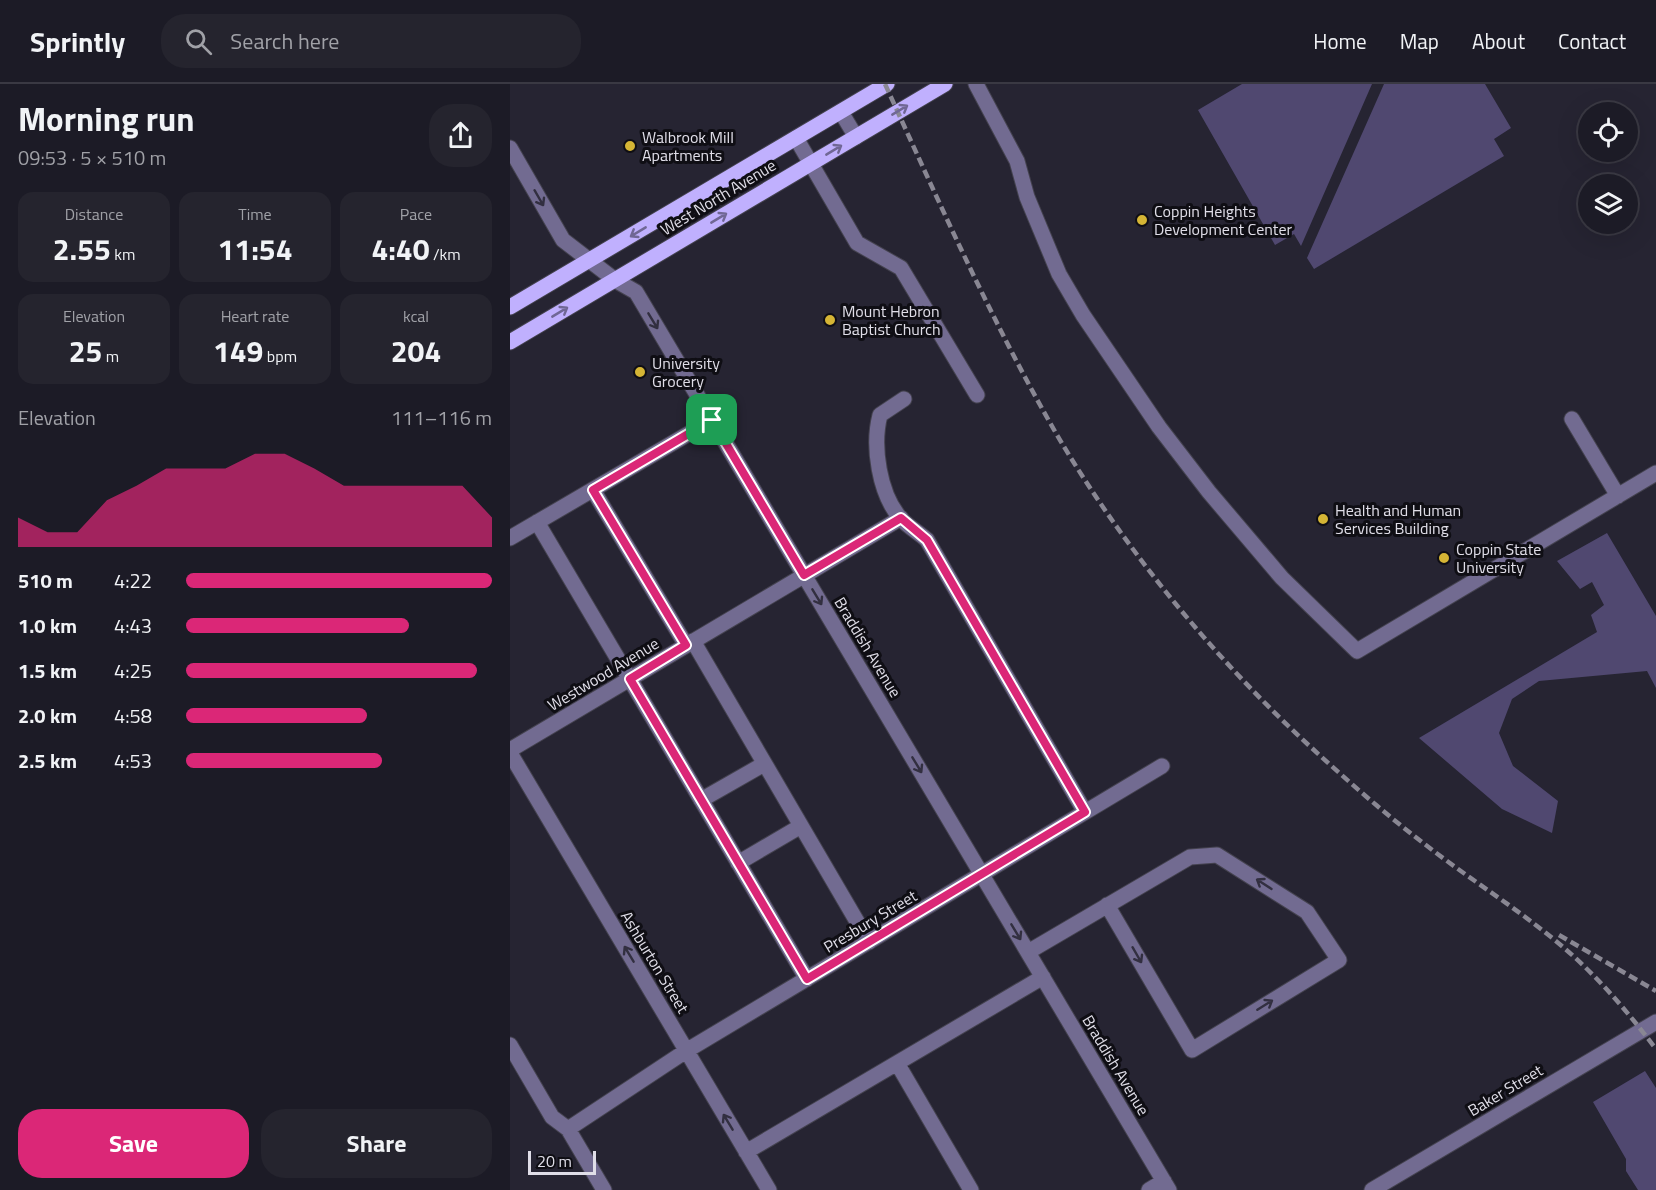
<!DOCTYPE html>
<html lang="en">
<head>
<meta charset="utf-8">
<style>
	body { margin:0; font-family:"Titillium Web",sans-serif; background:#25242e; color:#f1f3f6; height:100vh; display:flex; flex-direction:column; font-size:22px; white-space:nowrap }
	* { box-sizing:border-box; margin:0 }
	p { font-size:20px; color:#a0a1a7 }
	.icon { flex:none; width:33px; height:33px; fill:none; stroke:currentColor; stroke-width:2; stroke-linecap:round; stroke-linejoin:round }
	.map { position:relative; flex:1; overflow:hidden }
	.panel { display:flex; flex-direction:column; background:#1c1b26; width:510px }
	.panel>* { flex:none }
	.tools { position:absolute; left:1068px; top:18px; display:grid; gap:12px }
	.tools a { display:grid; place-items:center; width:60px; height:60px; border-radius:50%; background:#1c1b26; box-shadow:0 6px 24px #0002,0 0 0 2px #3a3943; font-size:30px }
	.scale { position:absolute; left:18px; bottom:15px; width:68px; box-sizing:border-box; padding-left:6px; border:3px solid #e0dee8; border-top:0; font-size:16px; line-height:21px; white-space:nowrap; color:#e0dee8; -webkit-text-stroke:4px #0f0e14; paint-order:stroke }
	.pin { position:absolute; display:grid; place-items:center; width:51px; height:51px; color:#fff; margin:-26px; border-radius:12px; box-shadow:0 3px 9px #0006 }
	.round { display:grid; place-items:center; flex:none; width:63px; height:63px; border-radius:24px; background:#25242e }
	.overview { display:flex; align-items:center; justify-content:space-between; height:102px; padding:0 18px }
	h1 { font-size:33px; font-weight:700; line-height:45px }
	.stats { display:grid; grid-template-columns:repeat(3,1fr); gap:9px; height:102px; padding:6px 18px }
	.stats div { display:grid; align-content:center; border-radius:15px; background:#25242e; text-align:center }
	.stats b { font-size:30px; font-weight:700 }
	.stats small { font-size:16px; font-weight:400 }
	.stats p { font-size:16px }
	.chart { height:168px; padding:12px 18px }
	.chart p { display:flex; justify-content:space-between }
	.chart svg { width:100%; height:108px; margin-top:6px; fill:#db2777; opacity:.7 }
	.action { display:flex; gap:12px; margin-top:auto; padding:12px 18px }
	.action a { flex:1; height:69px; border-radius:24px; background:#db2777; color:#fff; font-size:24px; font-weight:700; line-height:69px; text-align:center }
	.action a+a { background:#25242e; color:#f1f3f6 }
	ul { padding:0 18px; list-style:none; font-size:20px }
	li { display:grid; grid-template-columns:96px 72px 1fr; align-items:center; height:45px }
	li i { height:15px; border-radius:8px; background:#db2777 }
	header { display:flex; align-items:center; gap:36px; box-sizing:border-box; height:84px; padding:0 30px; background:#1c1b26; border-bottom:2px solid #3a3943 }
	header strong { font-size:28px }
	nav { display:flex; gap:33px; margin-inline-start:auto; font-size:21px }
	.search { width:420px; height:54px; background:#25242e; display:flex; align-items:center; gap:15px; box-sizing:border-box; padding:0 21px; border-radius:24px; color:#a0a1a7; font-size:22px }
	main { display:flex; flex:1; min-height:0 }
	.map>svg:first-child { display:block }
	.green { fill:#504870 }
	.lines { fill:none; stroke-linecap:round; stroke-linejoin:round }
	.minor-casing { stroke:#44424f; stroke-width:17 }
	.major-casing { stroke:#44424f; stroke-width:17 }
	.minor { stroke:#726b91; stroke-width:15 }
	.major { stroke:#c0b0fe; stroke-width:15 }
	.rail { stroke:#898793; stroke-width:4.5; stroke-dasharray:9 4.5; stroke-linecap:butt }
	.oneway { stroke:#706795 }
	.oneway2 { stroke:#322f40 }
	.route-casing { stroke:#fff; stroke-width:12 }
	.route { stroke:#db2777; stroke-width:8 }
	.poi-dot { fill:#d5b535; stroke:#0f0e14; stroke-width:2 }
	.labels { text-anchor:middle; stroke-width:6; stroke-linejoin:round; paint-order:stroke }
	.poi-label { font-size:16px; fill:#e0dee8; stroke:#0f0e14; text-anchor:start }
	.street-label { font-size:16px; fill:#e0dee8; stroke:#0f0e14 }
</style>
</head>
<body>
<header>
<strong>Sprintly</strong>
<div class="search"><svg class="icon" aria-label="search" viewBox="0 0 24 24"><circle cx="10" cy="10" r="6"/><path d="M15 15l6 6"/></svg>Search here</div>
<nav><a>Home</a><a>Map</a><a>About</a><a>Contact</a></nav>
</header>
<main>
<section class="panel">
<div class="overview"><div><h1>Morning run</h1><p>09:53 · 5 × 510 m</p></div><a class="round"><svg class="icon" aria-label="share" viewBox="0 0 24 24"><path d="M12 15V3M7 8l5-5 5 5M5 13v7h14v-7"/></svg></a></div>
<div class="stats">
<div><p>Distance</p><b>2.55<small> km</small></b></div>
<div><p>Time</p><b>11:54</b></div>
<div><p>Pace</p><b>4:40<small> /km</small></b></div>
</div>
<div class="stats">
<div><p>Elevation</p><b>25<small> m</small></b></div>
<div><p>Heart rate</p><b>149<small> bpm</small></b></div>
<div><p>kcal</p><b>204</b></div>
</div>
<div class="chart"><p><span>Elevation</span>111–116 m</p>
<svg viewBox="0 0 160 44" preserveAspectRatio="none"><path d="M0 44V32L10 38L20 38L30 25L40 19L50 12L60 12L70 12L80 6L90 6L100 12L110 19L120 19L130 19L140 19L150 19L160 32V44z"/></svg>
</div>
<ul>
<li><b>510 m</b>4:22<i style="width:100%"></i></li>
<li><b>1.0 km</b>4:43<i style="width:73%"></i></li>
<li><b>1.5 km</b>4:25<i style="width:95%"></i></li>
<li><b>2.0 km</b>4:58<i style="width:59%"></i></li>
<li><b>2.5 km</b>4:53<i style="width:64%"></i></li>
</ul>
<div class="action"><a>Save</a><a>Share</a></div>
</section>
<div class="map">
<svg width="1146" height="1106" viewBox="0 0 1146 1106">
	<rect width="100%" height="100%" fill="#262432"/>
	<path class="green" d="M 732,0 L 862,0 L 791,162 L 784,150 L 765,161 L 688,26 Z
		M 874,0 L 975,0 L 1001,44 L 984,55 L 994,72 L 804,185 L 797,174 Z
		M 1097,449 L 1146,532 L 1146,604 L 1137,587 L 1029,597 L 1002,615 L 989,649 L 1003,682 L 1048,717 L 1042,749 L 992,725 L 909,654 L 1087,548 L 1081,531 L 1094,521 L 1082,498 L 1070,505 L 1047,477 Z
		M 1135,987 L 1146,1004 L 1146,1106 L 1128,1106 L 1116,1087 L 1116,1075 L 1083,1018 Z"/>
	<g class="lines">
		<defs>
			<path id="minor" d="M 466,0 L 507,77 L 517,113 L 549,190 L 573,231 L 649,343 L 699,408 L 772,494 L 847,567 L 1146,389
				M 331,28 L 346,53
				M 286,54 L 347,159 L 391,184 L 467,311
				M 0,64 L 53,156 L 105,196 L 126,208 L 659,1106
				M 394,315 L 370,331 C 362,362 369,410 391,435 C 399,443 409,449 417,456 L 575,728
				M 1062,335 L 1108,412
				M 83,406 L 176,561
				M 27,438 L 297,895
				M 0,454 L 202,336
				M 183,557 L 359,858
				M 0,666 L 391,434
				M 0,669 L 259,1106
				M 191,716 L 254,680
				M 228,779 L 291,742
				M 518,868 L 680,773 L 707,771 L 797,828 L 829,876 L 682,966 L 597,821
				M 0,961 L 42,1033 L 58,1045 L 94,1106
				M 387,979 L 461,1106
				M 58,1045 L 176,967 L 652,682
				M 236,1068 L 533,893
				M 639,1106 L 654,1097
				M 862,1106 L 1146,938"/>
			<path id="major" d="M 0,223 L 377,0
				M 0,258 L 435,0"/>
		</defs>
		<use href="#minor" class="minor-casing"/>
		<use href="#major" class="major-casing"/>
		<use href="#minor" class="minor"/>
		<use href="#major" class="major"/>
		<path class="rail" d="M 375,0 C 429,118 482,238 547,351 C 612,461 698,567 792,655 C 833,693 876,731 921,765 C 964,798 1011,827 1053,863 C 1088,893 1118,928 1146,965
			M 1049,851 L 1146,907"/>
	</g>
	<defs><path id="oneway-shaft" d="M-6 0H5M1.5-3L5.5 0L1.5 3" fill="none" stroke-width="1.6" stroke-linecap="round" stroke-linejoin="round" transform="scale(1.5)"/></defs>
	<g class="oneway">
		<use href="#oneway-shaft" transform="translate(390 26) rotate(-31)"/>
		<use href="#oneway-shaft" transform="translate(324 66) rotate(-31)"/>
		<use href="#oneway-shaft" transform="translate(209 134) rotate(-31)"/>
		<use href="#oneway-shaft" transform="translate(128 148) rotate(149)"/>
		<use href="#oneway-shaft" transform="translate(50 228) rotate(-31)"/>
	</g>
	<g class="oneway2">
		<use href="#oneway-shaft" transform="translate(29 114) rotate(60)"/>
		<use href="#oneway-shaft" transform="translate(143 237) rotate(59)"/>
		<use href="#oneway-shaft" transform="translate(307 513) rotate(59)"/>
		<use href="#oneway-shaft" transform="translate(407 681) rotate(59)"/>
		<use href="#oneway-shaft" transform="translate(754 800) rotate(-147)"/>
		<use href="#oneway-shaft" transform="translate(506 848) rotate(59)"/>
		<use href="#oneway-shaft" transform="translate(119 870) rotate(-121)"/>
		<use href="#oneway-shaft" transform="translate(627 871) rotate(60)"/>
		<use href="#oneway-shaft" transform="translate(755 921) rotate(-32)"/>
		<use href="#oneway-shaft" transform="translate(218 1038) rotate(-121)"/>
	</g>
	<g class="lines">
		<defs>
			<path id="route" d="M 202,336 L 294,491 L 391,434 L 417,456 L 575,728 L 297,895 L 120,595 L 176,561 L 83,406 Z"/>
		</defs>
		<use href="#route" class="route-casing"/>
		<use href="#route" class="route"/>
	</g>
	<g class="poi-dot">
		<circle cx="120" cy="62" r="6"/>
		<circle cx="632" cy="136" r="6"/>
		<circle cx="320" cy="236" r="6"/>
		<circle cx="130" cy="288" r="6"/>
		<circle cx="813" cy="435" r="6"/>
		<circle cx="934" cy="474" r="6"/>
	</g>
	<g class="labels">
		<g class="poi-label">
			<text x="132" y="59">Walbrook Mill<tspan x="132" dy="18">Apartments</tspan></text>
			<text x="644" y="133">Coppin Heights<tspan x="644" dy="18">Development Center</tspan></text>
			<text x="332" y="233">Mount Hebron<tspan x="332" dy="18">Baptist Church</tspan></text>
			<text x="142" y="285">University<tspan x="142" dy="18">Grocery</tspan></text>
			<text x="825" y="432">Health and Human<tspan x="825" dy="18">Services Building</tspan></text>
			<text x="946" y="471">Coppin State<tspan x="946" dy="18">University</tspan></text>
		</g>
		<g class="street-label">
			<text transform="translate(208 113) rotate(-31)" y="6">West North Avenue</text>
			<text transform="translate(358 563) rotate(59)" y="6">Braddish Avenue</text>
			<text transform="translate(93 590) rotate(-31)" y="6">Westwood Avenue</text>
			<text transform="translate(360 837) rotate(-31)" y="6">Presbury Street</text>
			<text transform="translate(145 878) rotate(59)" y="6">Ashburton Street</text>
			<text transform="translate(606 981) rotate(59)" y="6">Braddish Avenue</text>
			<text transform="translate(995 1006) rotate(-31)" y="6">Baker Street</text>
		</g>
	</g>
</svg>
<div class="tools">
<a><svg class="icon" aria-label="locate" viewBox="0 0 24 24"><circle cx="12" cy="12" r="6"/><path d="M12 2v4M12 18v4M2 12h4M18 12h4"/></svg></a>
<a><svg class="icon" aria-label="layers" viewBox="0 0 24 24"><path d="M12 4l9 5-9 5-9-5zM3 14l9 5 9-5"/></svg></a>
</div>
<div class="scale">20 m</div>
<div class="pin" style="left:202px;top:336px;background:#1e9e55"><svg class="icon" aria-label="arrive" viewBox="0 0 24 24"><path d="M6 21V4h12l-3 4 3 4H6"/></svg></div>
</div>
</main>
</body>
</html>
